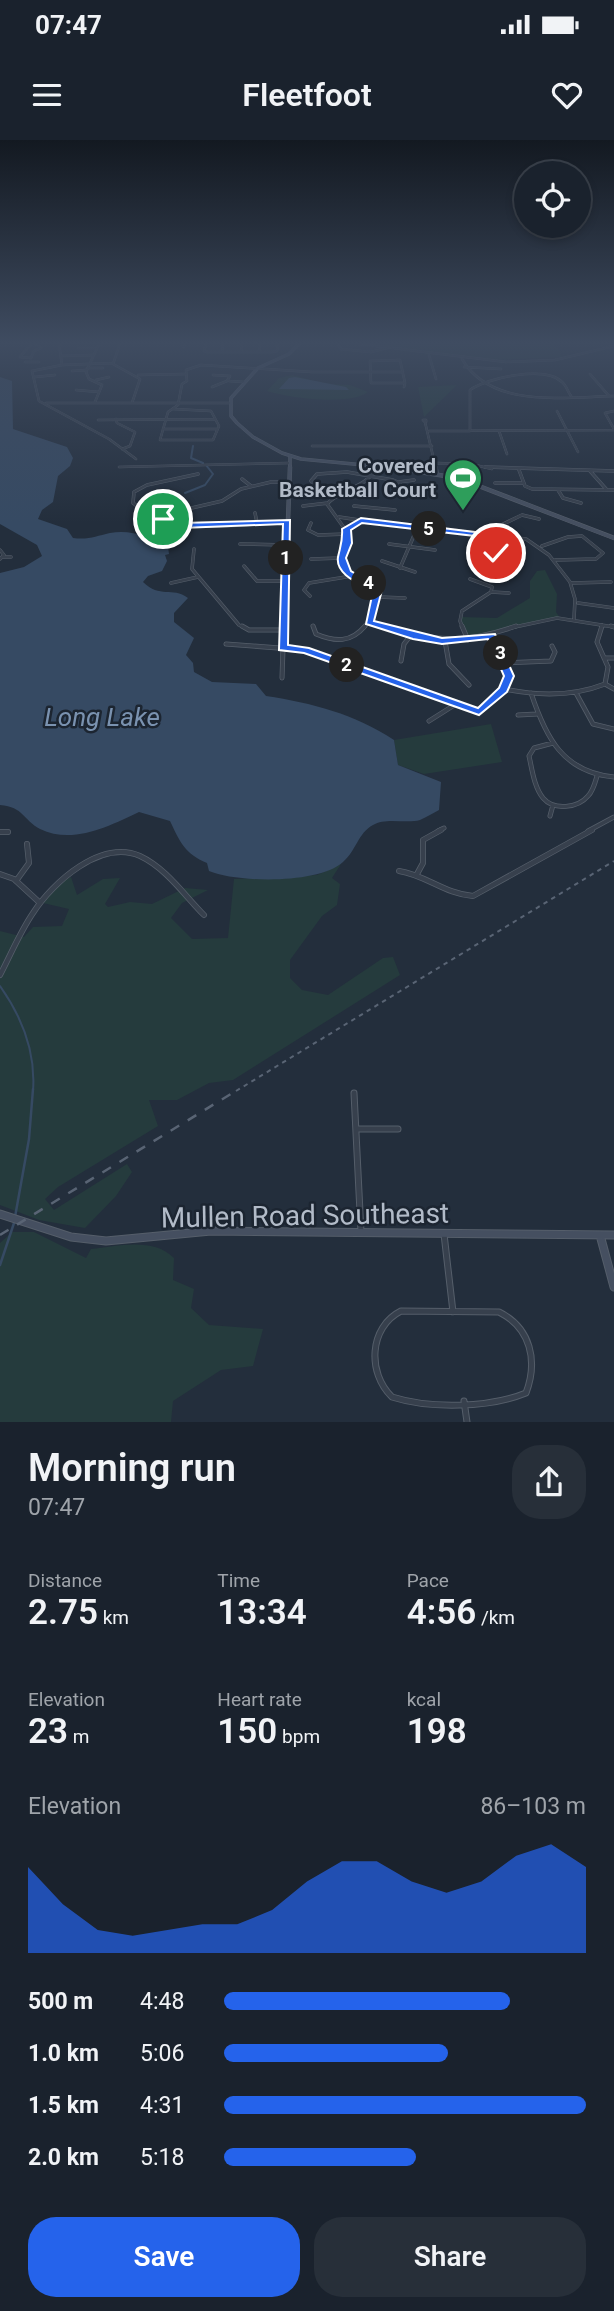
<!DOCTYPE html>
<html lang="en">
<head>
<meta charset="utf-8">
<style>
	body { margin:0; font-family:Roboto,sans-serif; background:#272f39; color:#f1f3f6; height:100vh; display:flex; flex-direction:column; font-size:26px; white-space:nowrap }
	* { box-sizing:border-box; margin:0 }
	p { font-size:23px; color:#9fa4aa }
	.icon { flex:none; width:38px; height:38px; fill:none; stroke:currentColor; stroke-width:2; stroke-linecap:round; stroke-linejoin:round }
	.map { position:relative; height:1282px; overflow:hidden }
	.sheet { display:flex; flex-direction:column; background:#1a222d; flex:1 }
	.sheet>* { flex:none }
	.controls { position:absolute; left:514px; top:21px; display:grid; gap:14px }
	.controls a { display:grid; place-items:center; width:77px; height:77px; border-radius:50%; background:#1a222d; box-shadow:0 4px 10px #0003,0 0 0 2px #383f49; font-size:35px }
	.pin { position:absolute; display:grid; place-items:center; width:60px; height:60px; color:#fff; margin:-30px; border:4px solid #fff; border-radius:50%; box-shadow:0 2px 7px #0007 }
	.km { position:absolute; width:35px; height:35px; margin:-18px; border-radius:50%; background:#222; color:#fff; font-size:19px; line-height:35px; text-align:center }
	.round { display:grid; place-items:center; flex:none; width:74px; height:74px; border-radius:28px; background:#272f39 }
	.head { display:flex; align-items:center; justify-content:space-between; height:119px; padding:0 28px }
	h1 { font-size:38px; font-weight:600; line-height:52px }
	.figures { display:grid; grid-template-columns:repeat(3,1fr); gap:10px; height:119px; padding:7px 28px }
	.figures div { display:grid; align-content:center }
	.figures b { font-size:35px; font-weight:600 }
	.figures small { font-size:19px; font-weight:400 }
	.figures p { font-size:19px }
	.chart { height:196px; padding:14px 28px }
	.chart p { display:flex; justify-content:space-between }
	.chart svg { width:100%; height:126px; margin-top:7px; fill:#2563eb; opacity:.7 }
	.cta { display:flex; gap:14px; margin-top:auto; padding:14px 28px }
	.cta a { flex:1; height:80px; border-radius:28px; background:#2563eb; color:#fff; font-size:28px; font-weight:600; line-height:80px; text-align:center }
	.cta a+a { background:#272f39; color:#f1f3f6 }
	ul { padding:0 28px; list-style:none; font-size:23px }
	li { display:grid; grid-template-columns:112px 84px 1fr; align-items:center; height:52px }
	li i { height:18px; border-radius:9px; background:#2563eb }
	.status { display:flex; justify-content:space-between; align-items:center; height:49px; padding:0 35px; background:#1a222d; direction:ltr }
	.status svg { height:19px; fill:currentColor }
	header { display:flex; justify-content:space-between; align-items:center; height:91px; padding:0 28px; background:#1a222d; font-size:32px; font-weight:600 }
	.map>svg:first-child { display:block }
	.green { fill:#253b3d }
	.water { fill:#364a63 }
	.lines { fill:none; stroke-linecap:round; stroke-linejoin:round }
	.stream-far1 { stroke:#364a63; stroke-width:2 }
	.stream { stroke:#364a63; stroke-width:2.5 }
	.street-far4-casing { stroke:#555e6a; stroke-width:2.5 }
	.street-far3-casing { stroke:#555e6a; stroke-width:3.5 }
	.street-far2-casing { stroke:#555e6a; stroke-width:5 }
	.street-far1-casing { stroke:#555e6a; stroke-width:6 }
	.street-casing { stroke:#555e6a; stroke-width:7 }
	.secondary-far3-casing { stroke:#555e6a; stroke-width:3.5 }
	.secondary-far2-casing { stroke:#555e6a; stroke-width:4.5 }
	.secondary-far1-casing { stroke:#555e6a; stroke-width:6 }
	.secondary-casing { stroke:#555e6a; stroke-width:9 }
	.street-far4 { stroke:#37404d; stroke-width:2 }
	.street-far3 { stroke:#37404d; stroke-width:2.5 }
	.street-far2 { stroke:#37404d; stroke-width:3.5 }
	.street-far1 { stroke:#37404d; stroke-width:4.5 }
	.street { stroke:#37404d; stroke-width:5 }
	.secondary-far3 { stroke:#454f60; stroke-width:2.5 }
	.secondary-far2 { stroke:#454f60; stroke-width:3.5 }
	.secondary-far1 { stroke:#454f60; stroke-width:4.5 }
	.secondary { stroke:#454f60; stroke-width:7 }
	.rail-far1 { stroke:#596474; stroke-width:2; stroke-dasharray:4.5 4.5; stroke-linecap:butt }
	.rail { stroke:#596474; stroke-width:2.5; stroke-dasharray:10 10; stroke-linecap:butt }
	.route { fill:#2563eb; stroke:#fff; stroke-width:2 }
	.labels { text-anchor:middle; stroke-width:5; stroke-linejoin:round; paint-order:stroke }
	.far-poi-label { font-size:21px; font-weight:bold; fill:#b2bbc8; stroke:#1c2531; text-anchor:end }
	.water-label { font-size:26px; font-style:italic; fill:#7a92b0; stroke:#1c2531 }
	.near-street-label { font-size:28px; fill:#b2bbc8; stroke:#1c2531 }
</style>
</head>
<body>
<div class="status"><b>07:47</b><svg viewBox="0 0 49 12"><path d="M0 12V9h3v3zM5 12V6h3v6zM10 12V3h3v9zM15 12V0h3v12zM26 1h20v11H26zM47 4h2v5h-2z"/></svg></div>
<header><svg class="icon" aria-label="menu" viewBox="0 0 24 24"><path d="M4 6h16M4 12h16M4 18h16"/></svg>Fleetfoot<svg class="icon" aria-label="heart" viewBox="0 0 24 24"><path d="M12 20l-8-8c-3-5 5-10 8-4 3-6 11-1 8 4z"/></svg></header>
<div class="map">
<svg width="614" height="1282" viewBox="0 0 614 1282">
	<rect width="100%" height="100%" fill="#232e3c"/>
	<path class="green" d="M 370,204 L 554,204 L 563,217 L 491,220 Z
		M 292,235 L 326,244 L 350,245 L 368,252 C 350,266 288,258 267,251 L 279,238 Z
		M 457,245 L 424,277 L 418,247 Z
		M 545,430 L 557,454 L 556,472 L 560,478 L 468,500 L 460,477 L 497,478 L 530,458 L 530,441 L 537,431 Z
		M 491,584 L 502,622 L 424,634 L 398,625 L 394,600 Z
		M 341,724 L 332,738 L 340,744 L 337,765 L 322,776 L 290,820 L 290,838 L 302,850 L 328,855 L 383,818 L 393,817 L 400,835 L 233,940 L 209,943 L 177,960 L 149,960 L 158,986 L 58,1047 L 45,1059 L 54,1070 L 127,1024 L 132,1032 L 116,1056 L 85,1088 L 39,1080 L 0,1065 L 0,791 L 24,797 L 33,787 L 62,786 L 69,769 L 43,763 L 52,745 L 71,737 L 77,755 L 103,739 L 120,738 L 105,764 L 108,767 L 130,762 L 152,764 L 185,748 L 208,750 L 182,763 L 171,778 L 192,799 L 228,798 L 234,739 L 317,735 Z
		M 12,1092 L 34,1092 L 86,1118 L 91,1109 C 118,1106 153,1097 174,1118 L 173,1140 L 194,1149 L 191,1168 L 209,1185 L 263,1189 L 253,1226 L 221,1230 L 173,1261 L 171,1282 L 0,1282 L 0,1103 Z"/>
	<path class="water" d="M 0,237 L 12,241 L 13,289 L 67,307 L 73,318 L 70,326 L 58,336 L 53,362 L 42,370 L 38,379 L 67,389 L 73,398 C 89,400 96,396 110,393 C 131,389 150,397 168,407 L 169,414 L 165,415 L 167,421 L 162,431 L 148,436 L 143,442 C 160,459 172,446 188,458 L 174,473 L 174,482 L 194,498 L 186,515 L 193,523 L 194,532 L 212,542 L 256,544 L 266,556 C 312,563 355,574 394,600 L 398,625 L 441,642 L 439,670 C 433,673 427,677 420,680 C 406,684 386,677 373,685 C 358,693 356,711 343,722 C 319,744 238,743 209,731 L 207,723 C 185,714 180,702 170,681 L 139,672 C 109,686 73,705 40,689 C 23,680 24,667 0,665 L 0,433 L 24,427 L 42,416 L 37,405 L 0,384 Z
		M 295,237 L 346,247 L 349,250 L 279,249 L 289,238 Z"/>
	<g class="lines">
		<path class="stream-far1" d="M 193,306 L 191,318 L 203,323
			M 185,353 L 205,345 L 213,334 L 206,325
			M 0,846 C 22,877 36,912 33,951"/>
		<path class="stream" d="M 15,1077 L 29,999 L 33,949
			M 0,1125 L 14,1083"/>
		<defs>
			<path id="street-far4" d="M 31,204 L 20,217 L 31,218 L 34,211 L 41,208 L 35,204
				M 59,204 L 62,225 L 32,231 L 39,261 L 109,299 L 136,319
				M 120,204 L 113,224 L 140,239 L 132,263
				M 206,204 L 204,211 L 207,212 L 272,212 L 277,211 L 278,204
				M 338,204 L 341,209 L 371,212 L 387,208
				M 360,204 L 506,222 L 555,220 L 614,206
				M 184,207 L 185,204
				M 78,208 L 97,208
				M 222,212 L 223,204
				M 241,212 L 242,204
				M 259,212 L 260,204
				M 429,215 L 436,239
				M 61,216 L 93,215
				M 462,219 C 491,269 564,257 614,256
				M 400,220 L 405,243 L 371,243 L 370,221 Z
				M 25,222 L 39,222
				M 62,225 L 113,223
				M 464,227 L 501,229
				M 87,228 L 103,228
				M 72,231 L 86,230
				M 590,234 L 609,256
				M 138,235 L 185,234
				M 213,235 L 230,236 L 227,241
				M 35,237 L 55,235
				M 96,240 L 109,237
				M 229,241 L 244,242
				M 212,247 L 227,241
				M 404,247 L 405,243
				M 76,250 L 99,252
				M 95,262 L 102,245 L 89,239 L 86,232 L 99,204
				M 46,263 L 229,263
				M 173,269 L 211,271 L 219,286 L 213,300 L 160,300 L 168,272 L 178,265 L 182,244 L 187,241 L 186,230 L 201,225 L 312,232 L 403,232
				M 557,271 L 578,312
				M 614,271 L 605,273 L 614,289
				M 116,279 L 117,283 L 135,292 L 130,306 L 122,309
				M 98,280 L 215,279
				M 423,280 L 426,280 L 426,282 L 425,282 Z
				M 425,282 L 436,329
				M 163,289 L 217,289
				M 429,291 L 614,290
				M 470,291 L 470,250 C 487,238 545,225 562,242 C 566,245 568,252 571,256
				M 499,291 L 507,314
				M 312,306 L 432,306
				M 436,323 L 471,324 L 492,329
				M 119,327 L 289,323"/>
			<path id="street-far3" d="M 436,327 L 437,333
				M 485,327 L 614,331
				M 519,330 L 525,346 L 532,349 L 614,350
				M 590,331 L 607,350
				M 198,334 L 147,345 L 134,352 L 133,363 C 179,398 234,384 288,382
				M 242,339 L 251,346
				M 399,342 L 414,340
				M 495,343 L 524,343
				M 314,345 L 311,341 L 317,334 L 347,332 L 393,340 L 400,343 L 396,351
				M 558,350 L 563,358 L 581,363
				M 303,366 L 328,363
				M 354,366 L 395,370
				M 255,373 L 257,383
				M 339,377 L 359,380
				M 162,380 L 183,370 L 222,361 L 241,349 L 271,342 L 289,342
				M 311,383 L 308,390 L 318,395 L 348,394
				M 346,389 L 361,380 L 526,399 L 549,415 L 570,442 L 575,459 L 574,479
				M 488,396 L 493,389 L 522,375 L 539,379
				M 496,396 L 499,411 L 515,423 L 516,429
				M 240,404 L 286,405
				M 389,404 L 435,410
				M 542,406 L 568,397 L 582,396 L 603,413 L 596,419 L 555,420
				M 194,409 L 192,429 L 239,485 L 245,488
				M 0,410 L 4,415 L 0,419
				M 477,413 L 501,413
				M 3,417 L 11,417
				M 311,419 L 342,418
				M 382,421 L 415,432
				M 244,426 L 257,441 L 285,441
				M 400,428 L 418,386
				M 470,439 L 492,447 L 491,452
				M 171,443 L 198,437
				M 571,443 L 611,442
				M 491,452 L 509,453
				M 310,456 L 304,450 L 309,443 L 352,436
				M 378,457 L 405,458
				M 578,463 L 614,468
				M 369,482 L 388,488
				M 364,488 L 373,471 L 378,450 L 352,436 L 342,426 L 347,392 L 327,364 C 341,348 367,349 376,327
				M 463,488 L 460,481 L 462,471 L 491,452
				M 510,488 L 557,478 L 614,487
				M 601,488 L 602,485"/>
			<path id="street-far2" d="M 242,486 L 249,490 L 283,490
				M 313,486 L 316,494 C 335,502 351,503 365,486
				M 383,486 C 434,502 465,504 516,486
				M 462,486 L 468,500
				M 611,486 L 614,487
				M 445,501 L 449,524 L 469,545
				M 226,504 L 305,510 L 479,572 L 504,549 L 509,536 L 492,496
				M 604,518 L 614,518
				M 401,521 L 404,504 L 411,495
				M 505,523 L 551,521 L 555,512 L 552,506
				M 282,538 L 283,508
				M 605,544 L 614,549
				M 504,549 C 538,556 572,557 605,544 L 608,527 L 597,502 L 602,486
				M 531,553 C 546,598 563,632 614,637
				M 576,553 L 593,584 L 614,589
				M 518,575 L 537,574
				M 429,581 L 456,564
				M 553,603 L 534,608 L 529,616 C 532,629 534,647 543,658 C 554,671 578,668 588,656 C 593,651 595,643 597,636
				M 550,676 L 553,665
				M 438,691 L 444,688
				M 588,691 L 614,677"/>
			<path id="street-far1" d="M 0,692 L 8,692
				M 399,731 C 426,735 445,754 473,756 L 592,690
				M 0,734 L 14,739 L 40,763
				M 417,734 L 423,723 L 423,700 L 441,690
				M 16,741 L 29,723 L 27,704
				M 0,835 C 11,814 20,792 33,773 C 53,742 101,699 140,716 C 166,728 185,756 204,775"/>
			<path id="street" d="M 354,953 L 361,1092
				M 356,989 L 398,989
				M 444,1094 L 453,1172
				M 401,1171 L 499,1172 C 531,1188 538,1221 526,1253 C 489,1268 430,1269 392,1257 C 367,1233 369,1187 401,1171 Z
				M 464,1261 L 467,1282"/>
			<path id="secondary-far3" d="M 299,204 L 289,214 L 258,228 L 231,258 L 231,276 L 237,283 L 253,297 L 282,313 L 301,319 L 406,329
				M 290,329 L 290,316"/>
			<path id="secondary-far2" d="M 388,327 L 458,338 L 614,398
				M 284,488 L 290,327"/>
			<path id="secondary-far1" d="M 283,508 L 284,486"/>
			<path id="secondary" d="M 0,1074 L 71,1097 L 106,1101 L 211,1091 L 614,1095
				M 600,1095 L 614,1147"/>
		</defs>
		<use href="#street-far4" class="street-far4-casing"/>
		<use href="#street-far3" class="street-far3-casing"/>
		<use href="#street-far2" class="street-far2-casing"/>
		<use href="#street-far1" class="street-far1-casing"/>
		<use href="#street" class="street-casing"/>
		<use href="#secondary-far3" class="secondary-far3-casing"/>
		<use href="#secondary-far2" class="secondary-far2-casing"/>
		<use href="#secondary-far1" class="secondary-far1-casing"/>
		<use href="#secondary" class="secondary-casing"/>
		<use href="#street-far4" class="street-far4"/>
		<use href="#street-far3" class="street-far3"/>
		<use href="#street-far2" class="street-far2"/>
		<use href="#street-far1" class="street-far1"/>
		<use href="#street" class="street"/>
		<use href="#secondary-far3" class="secondary-far3"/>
		<use href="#secondary-far2" class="secondary-far2"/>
		<use href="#secondary-far1" class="secondary-far1"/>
		<use href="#secondary" class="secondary"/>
		<path class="rail-far1" d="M 236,951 L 614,721"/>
		<path class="rail" d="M 0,1095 L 239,949"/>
	</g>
	<linearGradient id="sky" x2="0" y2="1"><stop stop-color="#131921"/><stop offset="0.53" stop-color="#3f4c61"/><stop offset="1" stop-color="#3f4c61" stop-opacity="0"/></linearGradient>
	<rect width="614" height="383" fill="url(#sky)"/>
	<path class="route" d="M 163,377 L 182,383 L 290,380 L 288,505 L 309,508 L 478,568 L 499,548 L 504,536 L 488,499 L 442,504 L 413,499 L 366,484 L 373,451 C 361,444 335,435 338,417 C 340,407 343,401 342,389 L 361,378 L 499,395 L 505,412 L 496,415 L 491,413 L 496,410 L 492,398 L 362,383 L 351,390 L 352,403 L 346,418 L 351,431 L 382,450 L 374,481 L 442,498 L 495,494 L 514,536 L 507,552 L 479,575 L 304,513 L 279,510 L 283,384 L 181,388 L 160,381 Z"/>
	<defs>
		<symbol id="stadium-pin" viewBox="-11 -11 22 30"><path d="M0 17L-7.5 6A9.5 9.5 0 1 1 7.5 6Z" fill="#2e9e5b" stroke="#1c2531"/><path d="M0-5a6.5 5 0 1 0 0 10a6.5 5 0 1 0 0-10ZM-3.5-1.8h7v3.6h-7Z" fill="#fff"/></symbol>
	</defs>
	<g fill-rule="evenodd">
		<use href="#stadium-pin" x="441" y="316" width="44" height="60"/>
	</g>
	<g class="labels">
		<g class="far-poi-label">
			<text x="436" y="333">Covered<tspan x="436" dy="24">Basketball Court</tspan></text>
		</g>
		<g class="water-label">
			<text x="102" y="586">Long Lake</text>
		</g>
		<g class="near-street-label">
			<text transform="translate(305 1075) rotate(-1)" y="10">Mullen Road Southeast</text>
		</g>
	</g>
</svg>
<div class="controls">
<a><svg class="icon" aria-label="locate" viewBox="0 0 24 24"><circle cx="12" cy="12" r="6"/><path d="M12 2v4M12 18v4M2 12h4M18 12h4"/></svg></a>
</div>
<div class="pin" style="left:163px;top:379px;background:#1e9e55"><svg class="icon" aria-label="arrive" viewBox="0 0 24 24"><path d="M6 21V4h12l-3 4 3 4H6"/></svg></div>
<div class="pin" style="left:496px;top:413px;background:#d93025"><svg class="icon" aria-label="check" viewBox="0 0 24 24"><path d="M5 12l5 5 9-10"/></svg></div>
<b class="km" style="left:286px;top:418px">1</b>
<b class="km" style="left:347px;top:525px">2</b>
<b class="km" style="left:501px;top:513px">3</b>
<b class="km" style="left:369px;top:443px">4</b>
<b class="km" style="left:429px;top:389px">5</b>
</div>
<section class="sheet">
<div class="head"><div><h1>Morning run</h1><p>07:47</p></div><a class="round"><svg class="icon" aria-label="share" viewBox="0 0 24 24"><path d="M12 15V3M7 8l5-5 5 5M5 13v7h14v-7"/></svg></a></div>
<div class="figures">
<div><p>Distance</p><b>2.75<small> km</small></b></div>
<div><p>Time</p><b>13:34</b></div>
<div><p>Pace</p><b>4:56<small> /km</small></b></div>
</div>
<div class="figures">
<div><p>Elevation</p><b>23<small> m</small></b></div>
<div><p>Heart rate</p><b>150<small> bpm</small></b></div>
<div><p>kcal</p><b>198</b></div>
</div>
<div class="chart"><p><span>Elevation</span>86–103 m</p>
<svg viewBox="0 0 160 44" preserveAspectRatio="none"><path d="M0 44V14L10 27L20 36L30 38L40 36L50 34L60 34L70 29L80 19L90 12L100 12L110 19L120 23L130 19L140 10L150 6L160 14V44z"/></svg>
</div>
<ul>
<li><b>500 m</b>4:48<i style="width:79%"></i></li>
<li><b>1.0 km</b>5:06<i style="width:62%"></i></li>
<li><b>1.5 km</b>4:31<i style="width:100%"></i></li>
<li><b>2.0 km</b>5:18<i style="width:53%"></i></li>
</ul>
<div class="cta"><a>Save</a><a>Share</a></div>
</section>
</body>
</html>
